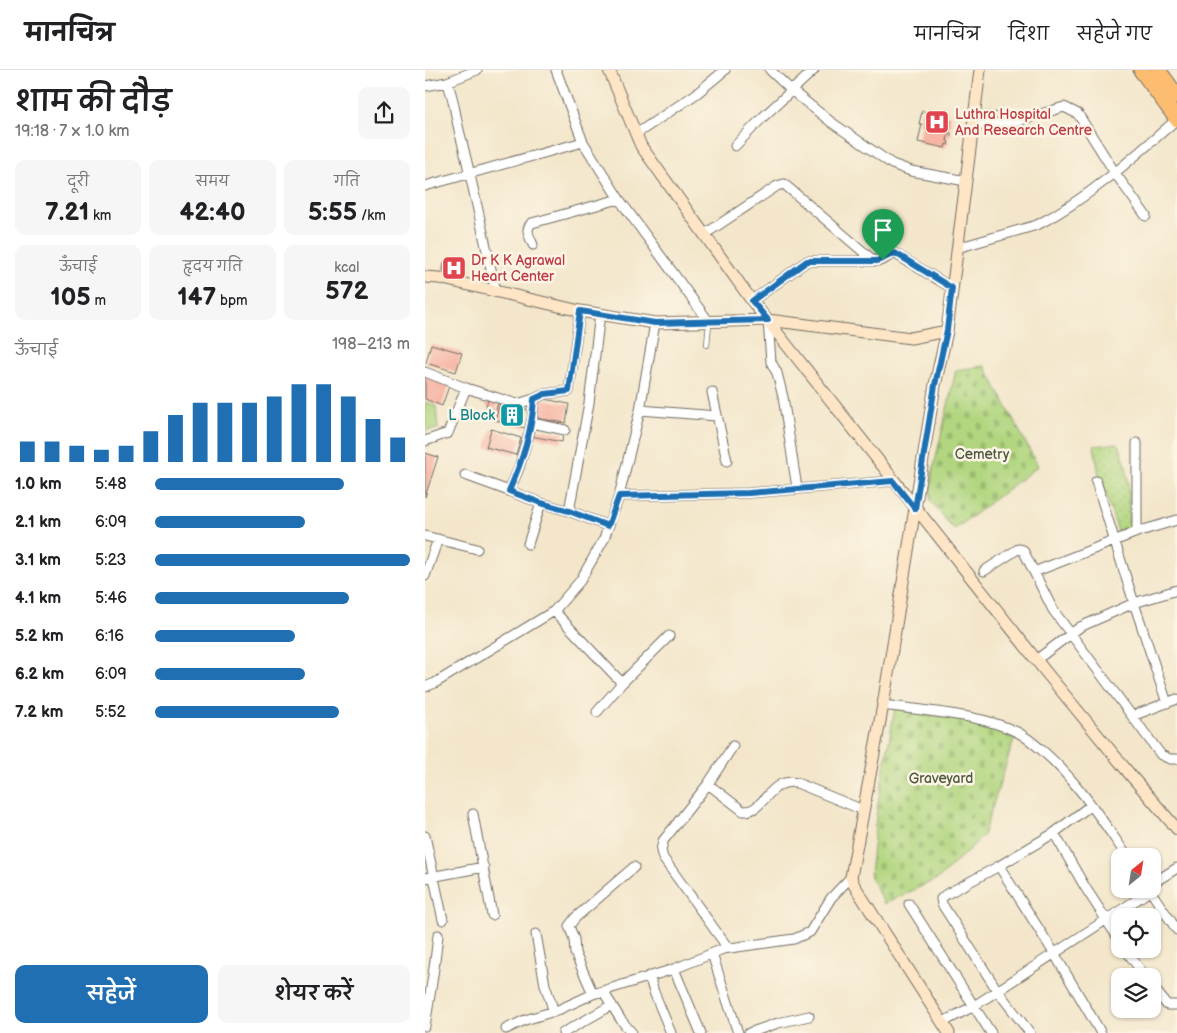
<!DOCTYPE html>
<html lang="hi">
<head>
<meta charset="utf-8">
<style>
	body { margin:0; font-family:"Balsamiq Sans","Playpen Sans Deva",sans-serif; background:#f6f6f6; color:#202124; height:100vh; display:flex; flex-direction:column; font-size:19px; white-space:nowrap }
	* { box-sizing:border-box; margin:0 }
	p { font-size:16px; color:#757577 }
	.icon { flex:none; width:28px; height:28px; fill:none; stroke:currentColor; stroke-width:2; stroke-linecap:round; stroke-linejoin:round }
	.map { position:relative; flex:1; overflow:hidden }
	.panel { display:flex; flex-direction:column; background:#fff; width:425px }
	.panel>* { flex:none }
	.needle { width:32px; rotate:30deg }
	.controls { position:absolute; left:686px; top:778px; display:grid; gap:10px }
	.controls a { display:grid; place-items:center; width:50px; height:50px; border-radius:10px; background:#fff; box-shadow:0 1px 4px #0004; font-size:25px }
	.pin { position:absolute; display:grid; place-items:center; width:42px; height:42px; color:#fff; margin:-51px -21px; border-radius:50% 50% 50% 0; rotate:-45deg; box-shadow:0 0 5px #0007 }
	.pin .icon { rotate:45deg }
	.round { display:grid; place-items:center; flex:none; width:52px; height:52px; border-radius:10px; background:#f6f6f6 }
	.overview { display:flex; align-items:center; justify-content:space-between; height:85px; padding:0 15px }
	h1 { font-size:28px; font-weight:600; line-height:38px }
	.stats { display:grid; grid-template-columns:repeat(3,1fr); gap:8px; height:85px; padding:5px 15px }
	.stats div { display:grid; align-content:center; border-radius:10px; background:#f6f6f6; text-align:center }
	.stats b { font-size:25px; font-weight:600 }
	.stats small { font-size:14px; font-weight:400 }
	.stats p { font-size:14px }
	.chart { height:140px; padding:10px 15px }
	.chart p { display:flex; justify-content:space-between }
	.chart svg { width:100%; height:90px; margin-top:5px; stroke:#1f6fb2; stroke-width:6 }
	.action { display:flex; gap:10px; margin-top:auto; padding:10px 15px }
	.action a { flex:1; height:58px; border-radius:10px; background:#1f6fb2; color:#fff; font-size:20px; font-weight:600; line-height:58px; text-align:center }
	.action a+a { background:#f6f6f6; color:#202124 }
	ul { padding:0 15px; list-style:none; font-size:16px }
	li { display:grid; grid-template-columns:80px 60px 1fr; align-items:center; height:38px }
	li i { height:12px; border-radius:6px; background:#1f6fb2 }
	header { display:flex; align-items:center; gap:30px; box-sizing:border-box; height:70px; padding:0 25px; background:#fff; border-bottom:1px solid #e0e0e0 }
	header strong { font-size:24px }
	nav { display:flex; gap:28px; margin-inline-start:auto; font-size:18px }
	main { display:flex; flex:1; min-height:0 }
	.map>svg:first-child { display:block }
	.grass { fill:url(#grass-tufts); stroke:#6e8055 }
	.cemetery { fill:url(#cemetery-stones); stroke:#6e8055 }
	.park { fill:url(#park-dots); stroke:#6e8055 }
	.building { fill:#f5a694 }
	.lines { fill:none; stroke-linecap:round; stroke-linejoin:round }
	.lane-casing { stroke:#716c63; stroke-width:6 }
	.street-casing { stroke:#716c63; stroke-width:11 }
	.secondary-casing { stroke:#716c63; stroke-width:13 }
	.highway-casing { stroke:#716c63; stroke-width:17 }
	.lane { stroke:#fff; stroke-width:4.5 }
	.street { stroke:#fff; stroke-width:9 }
	.secondary { stroke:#fee5c5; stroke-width:11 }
	.highway { stroke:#fcbd6f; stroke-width:15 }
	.route-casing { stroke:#fff; stroke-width:10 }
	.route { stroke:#1f6fb2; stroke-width:6 }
	.labels { text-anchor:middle; stroke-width:5; stroke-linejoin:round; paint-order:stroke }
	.health-label { font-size:14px; fill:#be3a42; stroke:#fcf5e5; text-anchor:start }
	.culture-label { font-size:14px; fill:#0d838f; stroke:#fcf5e5; text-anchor:end }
	.park-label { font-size:14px; fill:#4c5640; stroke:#fcf5e5 }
</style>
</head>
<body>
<header>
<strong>मानचित्र</strong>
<nav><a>मानचित्र</a><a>दिशा</a><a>सहेजे गए</a></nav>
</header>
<main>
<section class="panel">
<div class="overview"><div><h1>शाम की दौड़</h1><p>19:18 · 7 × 1.0 km</p></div><a class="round"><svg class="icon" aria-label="share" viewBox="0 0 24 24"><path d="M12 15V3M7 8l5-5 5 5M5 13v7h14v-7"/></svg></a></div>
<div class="stats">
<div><p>दूरी</p><b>7.21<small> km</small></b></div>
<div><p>समय</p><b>42:40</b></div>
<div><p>गति</p><b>5:55<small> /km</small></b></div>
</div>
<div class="stats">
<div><p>ऊँचाई</p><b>105<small> m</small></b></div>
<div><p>हृदय गति</p><b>147<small> bpm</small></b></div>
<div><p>kcal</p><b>572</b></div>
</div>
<div class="chart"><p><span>ऊँचाई</span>198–213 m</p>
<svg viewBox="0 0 160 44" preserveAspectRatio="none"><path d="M5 44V34M15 44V34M25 44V36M35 44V38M45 44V36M55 44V29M65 44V21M75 44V15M85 44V15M95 44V15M105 44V12M115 44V6M125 44V6M135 44V12M145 44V23M155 44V32"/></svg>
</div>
<ul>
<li><b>1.0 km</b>5:48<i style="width:74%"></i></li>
<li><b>2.1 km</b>6:09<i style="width:59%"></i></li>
<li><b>3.1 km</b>5:23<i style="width:100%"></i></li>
<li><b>4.1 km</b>5:46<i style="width:76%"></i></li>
<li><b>5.2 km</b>6:16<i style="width:55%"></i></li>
<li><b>6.2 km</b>6:09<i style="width:59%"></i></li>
<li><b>7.2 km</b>5:52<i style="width:72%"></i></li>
</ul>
<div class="action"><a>सहेजें</a><a>शेयर करें</a></div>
</section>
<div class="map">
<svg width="752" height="963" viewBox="0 0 752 963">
	<defs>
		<pattern id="grass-tufts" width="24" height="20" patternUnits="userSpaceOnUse" patternTransform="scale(1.25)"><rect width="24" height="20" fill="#b1d67f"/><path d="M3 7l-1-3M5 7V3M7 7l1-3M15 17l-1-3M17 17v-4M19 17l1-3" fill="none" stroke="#98b86e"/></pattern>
		<pattern id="cemetery-stones" width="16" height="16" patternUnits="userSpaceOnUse" patternTransform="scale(1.25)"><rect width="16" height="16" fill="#b1d67f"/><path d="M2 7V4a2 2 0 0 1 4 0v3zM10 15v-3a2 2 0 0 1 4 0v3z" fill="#98b86e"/></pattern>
		<pattern id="park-dots" width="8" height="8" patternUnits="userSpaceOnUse" patternTransform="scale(1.25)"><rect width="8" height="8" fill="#b1d67f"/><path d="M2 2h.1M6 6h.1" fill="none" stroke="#98b86e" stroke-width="1.8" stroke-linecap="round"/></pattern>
	</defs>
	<rect width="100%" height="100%" fill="#fcf5e5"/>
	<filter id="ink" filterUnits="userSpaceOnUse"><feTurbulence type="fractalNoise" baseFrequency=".02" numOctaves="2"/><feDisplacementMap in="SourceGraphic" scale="10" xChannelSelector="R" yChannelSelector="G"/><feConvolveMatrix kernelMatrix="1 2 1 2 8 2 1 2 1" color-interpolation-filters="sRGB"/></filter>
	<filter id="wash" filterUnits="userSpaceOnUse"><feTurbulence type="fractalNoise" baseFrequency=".0096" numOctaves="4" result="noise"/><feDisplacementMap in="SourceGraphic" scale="20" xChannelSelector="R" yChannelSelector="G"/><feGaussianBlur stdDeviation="1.12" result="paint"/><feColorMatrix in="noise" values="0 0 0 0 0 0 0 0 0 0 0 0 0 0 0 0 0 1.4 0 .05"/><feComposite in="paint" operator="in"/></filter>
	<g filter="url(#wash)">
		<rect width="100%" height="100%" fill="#f3e6ca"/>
		<path class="grass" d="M 0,332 L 11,336 L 13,359 L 0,361 Z"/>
		<path class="cemetery" d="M 560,296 L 613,396 L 529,460 L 505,430 L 507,405 L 531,300 Z
			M 470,638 L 592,660 L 558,766 L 514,808 L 459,834 L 445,806 L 452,738 Z"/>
		<path class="park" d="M 692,373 C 706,393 704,434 704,459 L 693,462 L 674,405 L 669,376 Z"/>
		<g id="blocks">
			<path class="building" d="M 497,41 L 525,46 L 524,50 L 526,51 L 523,63 L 526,63 L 526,66 L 523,65 L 522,71 L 524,72 L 523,75 L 521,74 L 520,78 L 493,72 L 497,54 L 494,54 Z
				M 554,41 L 577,43 L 577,54 L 553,52 Z
				M 19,192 L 38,195 L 37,204 L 18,201 Z
				M 6,274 L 37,283 L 31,302 L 1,293 Z
				M 0,306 L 24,316 L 17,336 L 0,329 Z
				M 114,328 L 144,334 L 141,353 L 110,348 Z
				M 63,329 L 73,332 L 71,340 L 61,337 Z
				M 75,333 L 104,340 L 100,358 L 70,350 Z
				M 107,358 L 138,363 L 137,372 L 106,366 Z
				M 66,359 L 96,368 L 91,385 L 61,377 Z
				M 0,383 L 13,387 L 0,427 Z"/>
		</g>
	</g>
	<g filter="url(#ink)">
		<use href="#blocks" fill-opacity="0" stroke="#716c63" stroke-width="1"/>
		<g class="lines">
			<defs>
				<path id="lane" d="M 282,275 L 284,253"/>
				<path id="street" d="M 131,0 L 158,72 L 194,129 L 284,252
					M 345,0 L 366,20 L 406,52 L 467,94 L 486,101 L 541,111
					M 22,12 C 29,27 30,44 34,60 C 48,114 59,168 71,222
					M 0,16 L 22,12 L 52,0
					M 548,56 L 590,52 L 639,37 L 653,44 L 690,103 L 721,146
					M 211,64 L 271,24 L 300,0
					M 310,76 L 338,47 L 389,0
					M 0,116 L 158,72
					M 280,164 L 352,116 L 359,114 L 449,191
					M 108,175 C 105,167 99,159 107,153 L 194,129
					M 532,178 L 612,155 C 664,128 708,88 752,49
					M 327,231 L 382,191 L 452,191 L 458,190 L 469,183 L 527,218
					M 343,250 L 346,292 L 352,303 L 358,327 L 372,418
					M 0,302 L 41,318 L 92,334 L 109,329
					M 287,322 L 302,391
					M 215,340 L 292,346
					M 140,360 L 107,353 L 109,329 L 120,324 L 144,321 L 155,241
					M 0,371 L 23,363 L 41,318
					M 40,405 L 84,421 L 94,398 L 107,353
					M 671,411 L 709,533 L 742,633
					M 84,421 L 116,433 L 144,441 L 183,456
					M 194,426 L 324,423 L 468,411
					M 144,441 L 164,333 L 175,244
					M 712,462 L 712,373
					M 0,466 L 52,479
					M 103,474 L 116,433
					M 559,501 L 593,479 L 598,480 L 628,540 L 736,685 L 745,689 L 752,689
					M 609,502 L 712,462 L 752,450
					M 0,506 L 13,469
					M 129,541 L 197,613
					M 611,590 L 655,557 L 709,533 L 752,520
					M 0,617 L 10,613 L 129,541 L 155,511 L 179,469 L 194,426 L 215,340 L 230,253
					M 458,635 C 499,641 555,644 592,662 C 602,667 611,675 619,682 C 653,712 676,749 702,786
					M 172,642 L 197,613 L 244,566
					M 707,646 L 752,629
					M 283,714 L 318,741 C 340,743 343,707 372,713 L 438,740
					M 48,744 L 67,845
					M 629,763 L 660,817 L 695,871
					M 0,766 L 18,850
					M 574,796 L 629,883 L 676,963
					M 0,808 L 59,797
					M 728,813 L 752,798
					M 724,819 L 752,860
					M 484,834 L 566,963
					M 111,864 L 120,915 L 129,942
					M 303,878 L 238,788 L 236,781 L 238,771 L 283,714 L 308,676
					M 700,879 L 720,906
					M 287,884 L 313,963
					M 249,899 L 276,963
					M 224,906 L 229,922 L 246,963
					M 728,917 L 742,935 L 752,935
					M 178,921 L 196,950 L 207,963
					M 168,924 L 150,883 L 149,869 L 144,856 L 150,848 L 209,797
					M 518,952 L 549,936 L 725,821
					M 0,956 C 5,926 10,896 13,865
					M 81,959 L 100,950 L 133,940 L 168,924 L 249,899 L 298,879 L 369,869 L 385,862 L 406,828 L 426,807
					M 138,963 L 187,935
					M 324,963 L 353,953 L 384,946
					M 605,963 L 572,920 L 517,834 L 516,829 L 520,825 L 574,796 L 629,763 L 666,735"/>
				<path id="secondary" d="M 184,0 L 216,76 L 327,231 L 620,601 L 708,708 L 752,759
					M 0,207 L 14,208 L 155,241 L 230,253 L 343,250 L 486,268 L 522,261
					M 524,963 L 429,815 L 426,807 L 458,635 L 510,315 L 522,261 L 555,0"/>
				<path id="highway" d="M 716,0 L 752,49
					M 733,0 L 752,26"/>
			</defs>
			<use href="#lane" class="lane-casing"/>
			<use href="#street" class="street-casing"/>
			<use href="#secondary" class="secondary-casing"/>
			<use href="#highway" class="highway-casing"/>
			<use href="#lane" class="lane"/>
			<use href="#street" class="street"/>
			<use href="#secondary" class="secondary"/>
			<use href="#highway" class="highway"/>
		</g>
	</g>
	<g class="lines" filter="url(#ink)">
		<defs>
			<path id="route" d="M 470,183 L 527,218 L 522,260 L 510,315 L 490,439 L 468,411 L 324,423 L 194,426 L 183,456 L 144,441 L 116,433 L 84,421 C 97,391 107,362 109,329 L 120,324 L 144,321 L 155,241 L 230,253 L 343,250 L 327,231 L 382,191 L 452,191 Z"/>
		</defs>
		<use href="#route" class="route-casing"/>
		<use href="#route" class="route"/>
	</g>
	<defs>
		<symbol id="hospital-square" viewBox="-11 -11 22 22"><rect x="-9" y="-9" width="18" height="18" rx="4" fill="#e0444e" stroke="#fcf5e5"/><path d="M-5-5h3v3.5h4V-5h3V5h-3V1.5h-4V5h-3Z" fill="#fff"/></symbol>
		<symbol id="building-square" viewBox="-11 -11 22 22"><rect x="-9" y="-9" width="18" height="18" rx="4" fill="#0f9aa8" stroke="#fcf5e5"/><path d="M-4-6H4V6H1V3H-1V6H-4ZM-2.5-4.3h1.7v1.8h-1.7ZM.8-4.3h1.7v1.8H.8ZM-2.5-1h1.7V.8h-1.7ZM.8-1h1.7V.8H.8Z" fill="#fff"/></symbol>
	</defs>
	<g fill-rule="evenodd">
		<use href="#hospital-square" x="498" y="38" width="28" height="28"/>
		<use href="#hospital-square" x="15" y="184" width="28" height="28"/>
		<use href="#building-square" x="73" y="331" width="28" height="28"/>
	</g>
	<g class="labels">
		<g class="health-label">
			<text x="530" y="49">Luthra Hospital<tspan x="530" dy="16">And Research Centre</tspan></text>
			<text x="46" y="195">Dr K K Agrawal<tspan x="46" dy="16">Heart Center</tspan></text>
		</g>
		<g class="culture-label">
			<text x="70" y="350">L Block</text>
		</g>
		<g class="park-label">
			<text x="557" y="389">Cemetry</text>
			<text x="516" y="713">Graveyard</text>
		</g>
	</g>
</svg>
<div class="controls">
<a><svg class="needle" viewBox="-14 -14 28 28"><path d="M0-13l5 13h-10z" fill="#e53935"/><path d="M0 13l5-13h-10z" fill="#757577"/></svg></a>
<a><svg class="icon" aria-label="locate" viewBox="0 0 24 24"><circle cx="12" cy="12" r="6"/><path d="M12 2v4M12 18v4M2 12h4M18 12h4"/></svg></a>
<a><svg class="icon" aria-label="layers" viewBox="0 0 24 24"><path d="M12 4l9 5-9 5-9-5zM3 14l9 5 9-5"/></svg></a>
</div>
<div class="pin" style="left:458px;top:190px;background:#1e9e55"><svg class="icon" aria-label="arrive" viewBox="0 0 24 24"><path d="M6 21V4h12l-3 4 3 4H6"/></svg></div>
</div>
</main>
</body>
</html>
